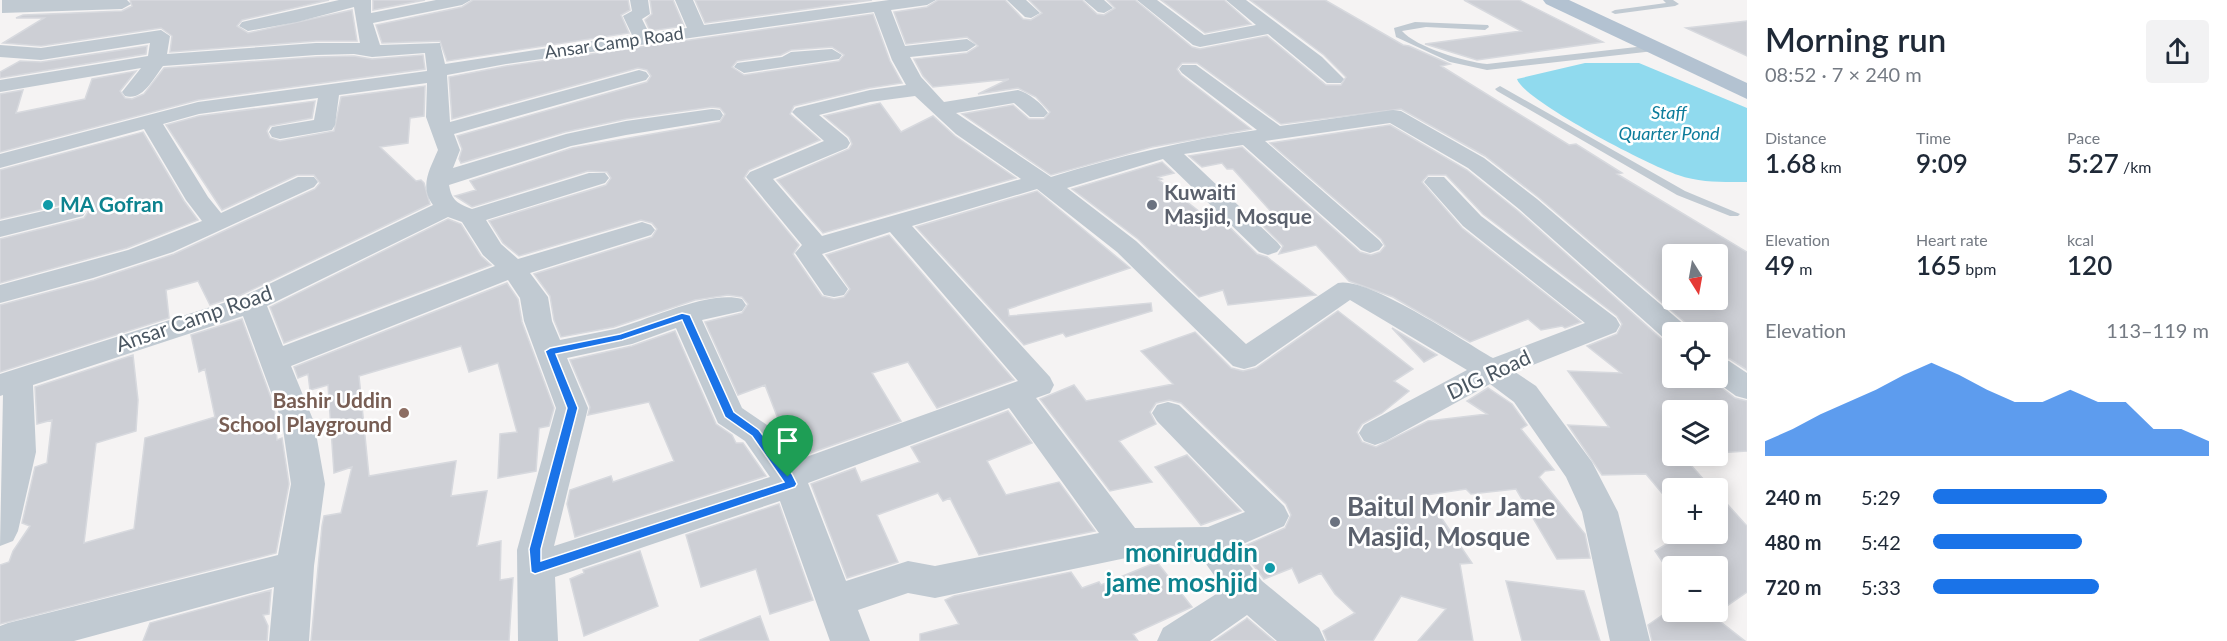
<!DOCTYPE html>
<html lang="en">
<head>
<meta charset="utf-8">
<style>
	body { margin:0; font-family:Lato,sans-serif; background:#f2f2f3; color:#1f2937; height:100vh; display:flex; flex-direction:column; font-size:22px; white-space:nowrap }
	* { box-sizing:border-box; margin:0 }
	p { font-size:20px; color:#747a83 }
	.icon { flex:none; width:33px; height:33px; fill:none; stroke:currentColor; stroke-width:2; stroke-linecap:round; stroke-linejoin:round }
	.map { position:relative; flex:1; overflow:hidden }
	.panel { display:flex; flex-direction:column; background:#fff; width:480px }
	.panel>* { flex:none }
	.needle { width:39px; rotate:169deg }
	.fabs { position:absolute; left:1662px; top:244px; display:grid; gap:12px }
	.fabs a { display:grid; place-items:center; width:66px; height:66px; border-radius:6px; background:#fff; box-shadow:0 3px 15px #0003; font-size:30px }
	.pin { position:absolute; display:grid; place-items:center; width:51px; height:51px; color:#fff; margin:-62px -26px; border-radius:50% 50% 50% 0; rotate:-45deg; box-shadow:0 0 6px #0007 }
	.pin .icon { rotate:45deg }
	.round { display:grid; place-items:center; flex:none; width:63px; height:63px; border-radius:6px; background:#f2f2f3 }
	.head { display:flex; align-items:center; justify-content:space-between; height:102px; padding:0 18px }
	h1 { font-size:33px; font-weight:600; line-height:45px }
	.metrics { display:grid; grid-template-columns:repeat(3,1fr); gap:9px; height:102px; padding:6px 18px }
	.metrics div { display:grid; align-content:center }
	.metrics b { font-size:26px; font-weight:600 }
	.metrics small { font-size:16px; font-weight:400 }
	.metrics p { font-size:16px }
	.chart { height:168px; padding:12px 18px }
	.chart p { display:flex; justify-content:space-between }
	.chart svg { width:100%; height:108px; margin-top:6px; fill:#1a73e8; opacity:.7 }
	ul { padding:0 18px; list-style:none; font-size:20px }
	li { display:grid; grid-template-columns:96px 72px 1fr; align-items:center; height:45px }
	li i { height:15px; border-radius:8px; background:#1a73e8 }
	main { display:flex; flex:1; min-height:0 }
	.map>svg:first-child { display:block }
	.water { fill:#90daee }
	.building { fill:#cdcfd5; stroke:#d7d9de; stroke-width:1.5; fill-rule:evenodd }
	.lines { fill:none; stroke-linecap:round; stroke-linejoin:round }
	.lane { fill:#c1cad2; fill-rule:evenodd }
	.street { fill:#c1cad2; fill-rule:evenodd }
	.primary { fill:#b3c2d1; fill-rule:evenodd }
	.route { fill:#1a73e8; stroke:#fff; stroke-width:1.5; fill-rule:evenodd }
	.culture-dot { fill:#0f9aa8; stroke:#fff; stroke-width:2 }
	.worship-dot { fill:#6b7280; stroke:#fff; stroke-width:2 }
	.education-dot { fill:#8d6e63; stroke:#fff; stroke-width:2 }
	.labels { text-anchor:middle; stroke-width:5; stroke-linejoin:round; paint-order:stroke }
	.far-street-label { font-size:18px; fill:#4a5661; stroke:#fff }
	.far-water-label { font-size:18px; font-style:italic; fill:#0c7c9b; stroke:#fff }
	.worship-label { font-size:21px; font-weight:bold; fill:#5b616d; stroke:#fff; text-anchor:start }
	.culture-label { font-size:21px; font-weight:bold; fill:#0d838f; stroke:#fff; text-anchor:start }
	.street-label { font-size:21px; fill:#4a5661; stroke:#fff }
	.education-label { font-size:21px; font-weight:bold; fill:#785e54; stroke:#fff; text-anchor:end }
	.near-worship-label { font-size:26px; font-weight:bold; fill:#5b616d; stroke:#fff; text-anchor:start }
	.near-culture-label { font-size:26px; font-weight:bold; fill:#0d838f; stroke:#fff; text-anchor:end }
</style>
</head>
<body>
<main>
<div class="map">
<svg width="1747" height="641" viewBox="0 0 1747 641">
	<rect width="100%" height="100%" fill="#f5f3f3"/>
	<path class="water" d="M 1585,63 L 1639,63 L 1747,108 L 1747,182 C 1723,182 1701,183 1678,175 C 1652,167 1524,101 1517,79 Z"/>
	<path class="building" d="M 130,0 L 329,0 L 242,20 L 237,26 L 248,33 L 352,10 L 357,41 L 316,41 L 170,52 L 172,36 L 161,28 L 41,46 L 3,43 L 44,18 L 16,18 L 23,15 L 122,11 L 132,6 Z
		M 373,0 L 425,0 L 373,10 Z
		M 473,0 L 628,0 L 630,10 L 621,15 L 629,33 L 447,61 L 440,41 L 382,43 L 376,25 L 462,7 Z
		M 650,0 L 673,0 L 684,26 L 650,31 L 645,20 L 652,14 Z
		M 695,0 L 872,0 L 705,23 Z
		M 938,0 L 1005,0 L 1023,19 L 1031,20 L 1042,13 L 1029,0 L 1082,0 L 1097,14 L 1104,15 L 1115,8 L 1107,0 L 1135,0 L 1192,47 L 1200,49 L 1267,36 L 1326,85 L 1341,85 L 1346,77 L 1324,55 L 1250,0 L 1325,0 L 1403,45 L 1409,46 L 1450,64 L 1441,66 L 1569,145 L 1576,144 L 1622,173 L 1617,174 L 1747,252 L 1747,370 L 1730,359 L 1718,356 L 1718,333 L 1692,333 L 1687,324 L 1538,197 L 1485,156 L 1401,109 L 1281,124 L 1197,63 L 1182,63 L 1177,69 L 1181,75 L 1251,129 L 1152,147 L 1051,175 L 962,114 L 1013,105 L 1029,119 L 1044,119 L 1050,112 L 1036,97 L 1018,88 L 978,94 L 1009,79 L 933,87 L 923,76 L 914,59 L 967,53 L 978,46 L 967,37 L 906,44 L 894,12 L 927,7 ZM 1672,255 L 1718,255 L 1718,300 L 1672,300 Z
		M 1161,0 L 1224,0 L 1251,24 L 1205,33 Z
		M 1464,0 L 1519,0 L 1603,42 L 1477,60 L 1425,44 L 1521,31 Z
		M 873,14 L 890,61 L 902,83 L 869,88 L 794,106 L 790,114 L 820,140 L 749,170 L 744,178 L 799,245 L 793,254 L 822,296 L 834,299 L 844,297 L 850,289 L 826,255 L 889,235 L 1014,380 L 937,408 L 908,362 L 872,373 L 901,421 L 796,458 L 772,428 L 780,424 L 765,385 L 738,395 L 705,322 L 742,313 L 748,304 L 742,297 L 728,295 L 695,300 L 614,327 L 561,337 L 554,320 L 550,296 L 534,274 L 652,237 L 657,229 L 652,223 L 641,220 L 519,256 L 503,243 L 489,221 L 606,185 L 611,178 L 607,172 L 588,171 L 472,207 L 455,196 L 476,190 L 470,181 L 572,148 L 720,122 L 725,114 L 720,108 L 712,107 L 626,119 L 565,132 L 461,163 L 459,159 L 462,149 L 457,136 L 647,82 L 651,76 L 647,70 L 638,68 L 452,119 L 449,77 L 506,66 ZM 832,47 L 844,55 L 839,61 L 744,75 L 732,67 L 737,61 L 781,55 L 791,50 Z
		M 1747,21 L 1747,56 L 1686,28 Z
		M 147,46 L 146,54 L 0,78 L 0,72 L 20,61 L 41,62 Z
		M 423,55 L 425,69 L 198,100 L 0,152 L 0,94 L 23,90 L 16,113 L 85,99 L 92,79 L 136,71 L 120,91 L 125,98 L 132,99 L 144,94 L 164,68 L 316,57 L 354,56 L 372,59 Z
		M 425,86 L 424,116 L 410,118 L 408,143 L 380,147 L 416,181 L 421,180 L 424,183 L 430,204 L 241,295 L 210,305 L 198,281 L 166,290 L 169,318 L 0,372 L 0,305 L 94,280 L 174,254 L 315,189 L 320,183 L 314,175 L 297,175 L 222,210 L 166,125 L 199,116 L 315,101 L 312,118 L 270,126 L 267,131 L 270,138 L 280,141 L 334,131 L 341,97 Z
		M 880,103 L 901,132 L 933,116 L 955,136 L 1016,178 L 823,233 L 777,180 L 849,149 L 852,144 L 849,137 L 824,116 Z
		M 1390,125 L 1467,170 L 1518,211 L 1665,342 L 1672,343 L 1672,378 L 1709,378 L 1735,398 L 1747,401 L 1747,451 L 1718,453 L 1718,411 L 1711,411 L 1706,407 L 1672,408 L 1672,456 L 1683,456 L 1712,489 L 1672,489 L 1672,505 L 1646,474 L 1602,475 L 1568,425 L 1609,427 L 1568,371 L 1621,373 L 1587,346 L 1617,334 L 1622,324 L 1617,316 L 1483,214 L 1446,175 L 1428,175 L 1422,182 L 1462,228 L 1581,322 L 1565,328 L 1562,326 L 1541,330 L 1528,319 L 1470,342 L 1393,297 L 1349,281 L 1316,245 L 1279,254 L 1283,246 L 1257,220 L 1275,216 L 1233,169 L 1227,169 L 1222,163 L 1202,167 L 1189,156 L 1242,147 L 1360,252 L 1371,255 L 1380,252 L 1385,246 L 1381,239 L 1270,143 Z
		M 143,132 L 184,201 L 198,220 L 127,248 L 0,283 L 0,239 L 84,218 L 88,212 L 83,204 L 74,202 L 0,219 L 0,170 Z
		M 1162,162 L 1174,173 L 1158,177 L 1162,179 L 1159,180 L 1200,212 L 1211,209 L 1257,254 L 1267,257 L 1316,295 L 1228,305 L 1223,290 L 1199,297 L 1138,239 L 1072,189 Z
		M 1037,191 L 1130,268 L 1008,309 L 1009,316 L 1151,303 L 1152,311 L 1066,337 L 1063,333 L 1024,345 L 916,227 Z
		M 448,219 L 461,224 L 481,256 L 491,265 L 284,343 L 270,307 Z
		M 507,283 L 518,299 L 522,322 L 554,408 L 549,426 L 539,428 L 536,471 L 498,478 L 500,434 L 517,432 L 498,363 L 469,372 L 461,346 L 359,376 L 369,476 L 456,461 L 451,496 L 487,491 L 477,546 L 501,541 L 500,580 L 513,578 L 509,641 L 311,641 L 322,526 L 324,516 L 341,513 L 352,467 L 334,473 L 328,385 L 310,390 L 308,374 L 298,378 L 294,367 Z
		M 1338,311 L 1413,369 L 1394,381 L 1409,391 L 1382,413 L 1362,424 L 1357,432 L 1362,442 L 1376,447 L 1428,421 L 1487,414 L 1467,401 L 1488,388 L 1512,404 L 1527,425 L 1521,429 L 1554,470 L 1545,471 L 1539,477 L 1585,534 L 1590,558 L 1557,559 L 1516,489 L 1471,494 L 1466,489 L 1426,495 L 1472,563 L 1460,564 L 1473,641 L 1418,641 L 1446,609 L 1401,596 L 1373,641 L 1327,641 L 1323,631 L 1355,613 L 1335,594 L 1321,573 L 1299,583 L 1292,568 L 1264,579 L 1240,548 L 1285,528 L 1291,515 L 1286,504 L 1181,403 L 1169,400 L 1156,403 L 1150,412 L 1156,424 L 1119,441 L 1152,482 L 1110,491 L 1040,399 L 1074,385 L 1086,401 L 1173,384 L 1141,351 L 1195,332 L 1231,368 L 1243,371 L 1256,368 Z
		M 242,319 L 274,406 L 277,440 L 282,438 L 289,484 L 276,553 L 0,624 L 0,565 L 9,562 L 13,551 L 30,526 L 22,523 L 35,467 L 47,463 L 52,420 L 37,424 L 35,387 L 133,355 L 138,400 L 136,431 L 96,443 L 84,543 L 134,529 L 145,438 L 215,417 L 205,369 L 199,372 L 191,335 Z
		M 1392,328 L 1437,355 L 1424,362 Z
		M 675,331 L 716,424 L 732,435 L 736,443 L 743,443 L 766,476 L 575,537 L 567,504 L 570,490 L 611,476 L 613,482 L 674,461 L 649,402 L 588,415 L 590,407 L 570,360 L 632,346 Z
		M 1008,411 L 1032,443 L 987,461 L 1006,495 L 1059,482 L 1095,531 L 979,555 L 950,498 L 943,501 L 938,493 L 877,515 L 898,562 L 847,578 L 811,484 L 855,468 L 861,482 L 920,462 L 911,447 Z
		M 1187,455 L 1241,511 L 1201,525 L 1155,467 Z
		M 1718,494 L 1747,526 L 1747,592 L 1718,612 L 1718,567 L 1666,567 L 1655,551 L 1683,534 L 1718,534 Z
		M 779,504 L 813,600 L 770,614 L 756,569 L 701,587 L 686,535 Z
		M 640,551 L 658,606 L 584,636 L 570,579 L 584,573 L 583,570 Z
		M 1157,562 L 1192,607 L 1133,634 L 1138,641 L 920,641 L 920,634 L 959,624 L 945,600 L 954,596 L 1071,572 L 1082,588 L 1099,582 L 1101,585 Z
		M 1506,581 L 1584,591 L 1600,641 L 1522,641 Z
		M 271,590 L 269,614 L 263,615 L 268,626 L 267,641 L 143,641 L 150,623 Z
		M 1667,612 L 1708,612 L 1745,641 L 1652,641 L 1648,625 Z
		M 760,616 L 769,641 L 700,641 L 700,640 Z
		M 1247,618 L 1274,641 L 1214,641 L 1246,619 Z"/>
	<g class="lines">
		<path class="lane" d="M 1663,0 L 1673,0 L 1679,4 L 1675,6 L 1615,14 L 1611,12 L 1615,10 L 1666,3 Z
			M 1415,22 L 1488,25 L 1489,27 L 1485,30 L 1426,27 L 1402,31 C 1416,47 1465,62 1487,64 L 1654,45 L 1658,48 L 1654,51 L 1487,70 L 1450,62 L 1396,37 L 1394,28 Z
			M 1500,86 L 1685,191 L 1740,214 L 1738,216 L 1730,216 L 1677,195 L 1497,91 L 1495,89 Z"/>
		<path class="street" d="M 2,0 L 127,0 L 131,4 L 122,9 L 2,13 Z
			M 339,0 L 371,0 L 371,13 L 436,0 L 471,0 L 462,5 L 373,23 L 380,45 L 440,43 L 445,64 L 632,35 L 623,16 L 632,11 L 630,0 L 648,0 L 650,14 L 642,19 L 649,33 L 687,28 L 675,0 L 693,0 L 704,25 L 889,0 L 936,0 L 927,5 L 891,10 L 905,46 L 967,39 L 976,45 L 967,51 L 910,57 L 921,77 L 944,102 L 1018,90 C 1029,93 1041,103 1048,113 L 1044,117 L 1030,117 L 1014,103 L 956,113 L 1051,177 C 1119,156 1186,140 1257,130 L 1182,73 L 1179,69 L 1182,65 L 1196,65 L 1280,126 L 1393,110 L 1401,111 L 1484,158 L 1537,199 L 1686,326 L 1690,333 L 1672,333 L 1672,341 L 1666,340 L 1519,209 L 1468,168 L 1390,123 L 1265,141 L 1379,240 L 1383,245 L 1379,250 L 1370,253 L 1361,250 L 1243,145 L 1184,154 L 1277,242 L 1281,247 L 1277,252 L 1268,255 L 1259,252 L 1163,159 L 1067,188 L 1136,241 L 1246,344 L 1338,283 C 1367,276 1463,341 1493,358 L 1585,323 L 1463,226 L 1424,182 L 1428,177 L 1444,177 L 1481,216 L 1616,318 L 1620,325 L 1616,332 L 1515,372 L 1536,386 L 1592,462 L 1618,512 L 1650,641 L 1610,641 L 1582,512 L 1566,477 L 1514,402 L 1490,384 L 1386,441 L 1375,445 L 1364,441 L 1359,433 L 1364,425 L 1467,370 L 1350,300 L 1255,366 L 1244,369 L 1233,366 L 1117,252 L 1037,189 L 912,226 L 1050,377 L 1054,385 L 1050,393 L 1036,398 L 1135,528 L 1208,527 L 1245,512 L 1157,421 L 1152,413 L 1157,405 L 1168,402 L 1179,405 L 1284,506 L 1289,516 L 1284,526 L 1236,547 L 1262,581 L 1319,628 L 1325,641 L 1277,641 L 1247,615 L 1210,641 L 1157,641 L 1163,628 L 1224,589 L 1201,557 L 1126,558 L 935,598 L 908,593 L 858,610 L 870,641 L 830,641 L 780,501 L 555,577 L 558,641 L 518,641 L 517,550 L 556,408 L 524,321 L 520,298 L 508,280 L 291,366 L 314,422 L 325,484 L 314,566 L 309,641 L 269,641 L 274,587 L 74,641 L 0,641 L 0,626 L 8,623 L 278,555 L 291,484 L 282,422 L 243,316 L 33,385 L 36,452 L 18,531 L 13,541 L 0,546 L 3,395 L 0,396 L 0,374 L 242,297 L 433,205 C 419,186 430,169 438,150 L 426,117 L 427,83 L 339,95 L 335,125 L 332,130 L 280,139 L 272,137 L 269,132 L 272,127 L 314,120 L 318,98 L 199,114 L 163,124 L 208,197 L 221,213 L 298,177 L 314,177 L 318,182 L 314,187 L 173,252 L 93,278 L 0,303 L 0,285 L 128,250 L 202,221 L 186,200 L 144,129 L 0,168 L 0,154 L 198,102 L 427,71 L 425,53 L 372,57 L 354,54 L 316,55 L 163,66 C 153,79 143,101 125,96 L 122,92 L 141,68 L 0,92 L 0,80 L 148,56 L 150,43 L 41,60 L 0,57 L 0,45 L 41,48 L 161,30 L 170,36 L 167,54 L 316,43 L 360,43 L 354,7 L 297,22 L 248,31 L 239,26 L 242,22 ZM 874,12 L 892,60 L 906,85 L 870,90 L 796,108 L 792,112 L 796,116 L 824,141 L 750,172 L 746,177 L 802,245 L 795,253 L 824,295 L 834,297 L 844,295 L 848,289 L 822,254 L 890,232 L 1018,381 L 795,461 L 767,425 L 742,408 L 702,320 L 742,311 L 746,305 L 742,299 C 708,290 649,320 615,329 C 597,333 578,336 560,340 L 552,321 L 548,297 L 530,273 L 651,235 L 655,230 L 651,225 L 642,222 L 518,259 L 501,244 L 486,220 L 605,183 L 609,178 L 605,173 L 589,173 L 472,209 C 457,203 452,201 449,185 L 571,146 L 626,135 L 712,121 L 720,120 L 723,115 L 720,110 L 712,109 L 626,121 L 566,134 L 453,168 L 460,150 L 454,134 L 646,80 L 649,76 L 646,72 L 639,70 L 450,122 L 447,75 L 506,64 ZM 915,96 L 956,134 L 1021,179 L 822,236 L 773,179 L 847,148 L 850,143 L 847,138 L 819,115 L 870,102 ZM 448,217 L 462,222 L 483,255 L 495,266 L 283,346 L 267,306 ZM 676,328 L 718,423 L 745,441 L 770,477 L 554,546 L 588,408 L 567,358 L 632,344 ZM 1009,408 L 1099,533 L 935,566 L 908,561 L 846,581 L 808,483 Z
			M 1007,0 L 1026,0 L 1040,13 L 1031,18 L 1025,17 Z
			M 1084,0 L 1104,0 L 1113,8 L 1104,13 L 1098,12 Z
			M 1137,0 L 1157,0 L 1204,35 L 1256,25 L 1226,0 L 1246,0 L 1322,57 L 1344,79 L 1341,83 L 1327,83 L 1268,34 L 1200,47 L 1193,45 Z
			M 832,49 L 842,55 L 839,59 L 744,73 L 734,67 L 737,63 L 782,57 L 791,52 Z
			M 74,204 L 83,206 L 86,211 L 83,216 L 0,237 L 0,221 Z
			M 1718,358 L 1729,361 L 1747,373 L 1747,399 L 1736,396 L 1711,378 L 1718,378 Z"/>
		<path class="primary" d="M 1543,0 L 1569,0 L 1747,83 L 1747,99 L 1546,4 Z"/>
	</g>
	<path class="route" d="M 682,313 L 690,315 L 734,412 L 759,430 L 792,474 L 797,484 L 795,487 L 535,574 L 531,572 L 529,549 L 567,408 L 545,351 L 550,348 L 620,334 ZM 682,320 L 725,417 L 752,436 L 784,482 L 541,561 L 541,549 L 578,408 L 556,354 L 622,340 Z"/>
	<g class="culture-dot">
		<circle cx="48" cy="205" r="6"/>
		<circle cx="1270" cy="568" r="6"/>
	</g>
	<g class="worship-dot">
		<circle cx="1152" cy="205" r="6"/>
		<circle cx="1335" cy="522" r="6"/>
	</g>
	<circle class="education-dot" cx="404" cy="413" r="6"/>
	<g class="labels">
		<g class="far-street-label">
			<text transform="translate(614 43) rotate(-8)" y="6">Ansar Camp Road</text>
		</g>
		<g class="far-water-label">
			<text x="1669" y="119">Staff<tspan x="1669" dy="21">Quarter Pond</tspan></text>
		</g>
		<g class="worship-label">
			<text x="1164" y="200">Kuwaiti<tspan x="1164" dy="24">Masjid, Mosque</tspan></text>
		</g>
		<g class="culture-label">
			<text x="60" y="212">MA Gofran</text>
		</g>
		<g class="street-label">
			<text transform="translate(194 319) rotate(-19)" y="7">Ansar Camp Road</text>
			<text transform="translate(1489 375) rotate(-25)" y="7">DIG Road</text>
		</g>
		<g class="education-label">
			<text x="392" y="408">Bashir Uddin<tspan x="392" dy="24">School Playground</tspan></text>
		</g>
		<g class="near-worship-label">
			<text x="1347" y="516">Baitul Monir Jame<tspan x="1347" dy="30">Masjid, Mosque</tspan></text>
		</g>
		<g class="near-culture-label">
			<text x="1258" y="562">moniruddin<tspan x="1258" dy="30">jame moshjid</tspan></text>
		</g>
	</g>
</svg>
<div class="fabs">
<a><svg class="needle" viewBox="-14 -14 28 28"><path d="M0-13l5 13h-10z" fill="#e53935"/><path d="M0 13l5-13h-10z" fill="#747a83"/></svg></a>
<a><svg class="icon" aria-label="locate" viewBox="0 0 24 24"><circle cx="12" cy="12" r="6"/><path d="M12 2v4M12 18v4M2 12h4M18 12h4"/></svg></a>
<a><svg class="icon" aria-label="layers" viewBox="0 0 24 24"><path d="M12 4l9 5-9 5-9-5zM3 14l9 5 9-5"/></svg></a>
<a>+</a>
<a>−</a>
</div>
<div class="pin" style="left:788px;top:477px;background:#1e9e55"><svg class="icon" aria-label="arrive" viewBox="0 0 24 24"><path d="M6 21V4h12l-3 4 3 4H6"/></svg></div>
</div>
<section class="panel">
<div class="head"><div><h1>Morning run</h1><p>08:52 · 7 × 240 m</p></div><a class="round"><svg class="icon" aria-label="share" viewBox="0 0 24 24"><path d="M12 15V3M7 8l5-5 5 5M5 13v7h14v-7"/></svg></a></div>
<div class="metrics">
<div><p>Distance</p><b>1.68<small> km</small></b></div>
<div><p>Time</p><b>9:09</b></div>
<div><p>Pace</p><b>5:27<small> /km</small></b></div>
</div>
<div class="metrics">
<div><p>Elevation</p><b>49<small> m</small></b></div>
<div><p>Heart rate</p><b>165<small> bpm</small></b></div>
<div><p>kcal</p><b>120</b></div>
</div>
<div class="chart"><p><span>Elevation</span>113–119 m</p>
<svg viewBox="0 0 160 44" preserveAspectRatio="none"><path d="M0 44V38L10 33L20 27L30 22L40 17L50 11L60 6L70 11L80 17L90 22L100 22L110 17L120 22L130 22L140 33L150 33L160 38V44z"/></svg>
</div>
<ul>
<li><b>240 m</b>5:29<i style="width:63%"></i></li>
<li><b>480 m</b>5:42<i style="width:54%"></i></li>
<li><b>720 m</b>5:33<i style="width:60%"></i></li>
</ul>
</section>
</main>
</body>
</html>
